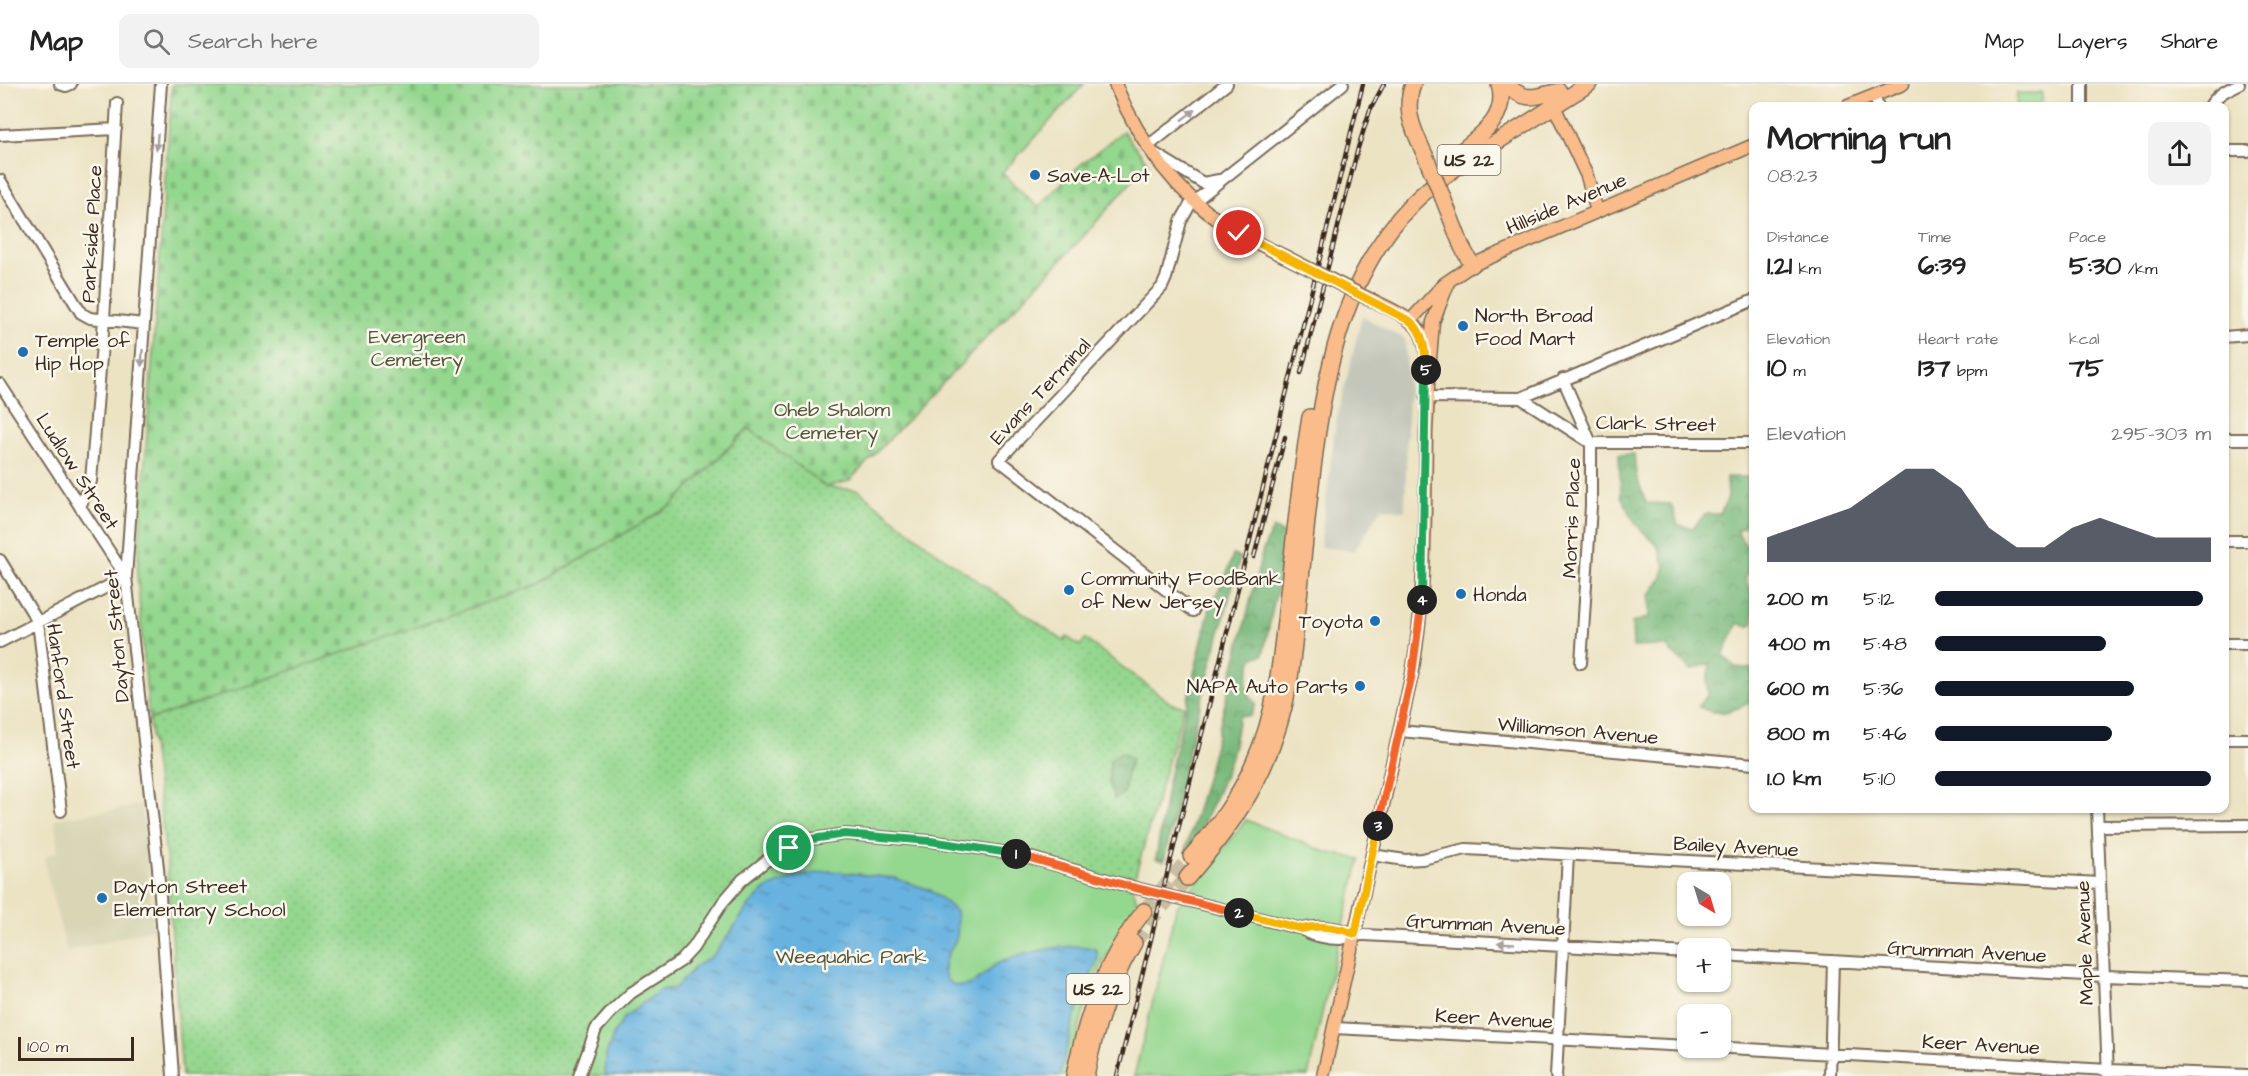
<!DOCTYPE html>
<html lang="en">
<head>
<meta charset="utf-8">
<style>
	body { margin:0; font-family:"Architects Daughter",sans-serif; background:#f2f2f2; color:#222; height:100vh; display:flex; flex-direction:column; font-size:22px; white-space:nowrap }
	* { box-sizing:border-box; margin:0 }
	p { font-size:20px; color:#767676 }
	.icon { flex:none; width:33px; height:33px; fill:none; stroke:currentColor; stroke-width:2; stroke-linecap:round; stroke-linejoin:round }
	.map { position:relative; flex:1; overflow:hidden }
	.details { position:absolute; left:1749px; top:18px; width:480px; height:711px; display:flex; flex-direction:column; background:#fff; border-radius:12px; box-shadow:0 2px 4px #0004 }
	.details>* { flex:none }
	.needle { width:39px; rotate:142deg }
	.buttons { position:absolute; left:1677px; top:788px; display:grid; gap:12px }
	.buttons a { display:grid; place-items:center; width:54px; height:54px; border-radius:12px; background:#fff; box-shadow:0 2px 4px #0004; font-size:30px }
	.scale { position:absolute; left:18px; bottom:15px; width:116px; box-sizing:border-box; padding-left:6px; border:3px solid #3b2a1e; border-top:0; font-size:16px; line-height:21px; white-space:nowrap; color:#3b2a1e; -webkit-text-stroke:4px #fbf7ec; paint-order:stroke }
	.pin { position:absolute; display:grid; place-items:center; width:51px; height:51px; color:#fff; margin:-26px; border:3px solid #fff; border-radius:50%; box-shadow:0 2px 6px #0007 }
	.km { position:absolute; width:30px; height:30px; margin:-15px; border-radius:50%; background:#222; color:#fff; font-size:16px; line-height:30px; text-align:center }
	.round { display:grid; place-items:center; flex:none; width:63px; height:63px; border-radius:12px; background:#f2f2f2 }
	.head { display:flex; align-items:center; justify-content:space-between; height:102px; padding:0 18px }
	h1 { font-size:33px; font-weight:700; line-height:45px }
	.stats { display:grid; grid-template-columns:repeat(3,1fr); gap:9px; height:102px; padding:6px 18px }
	.stats div { display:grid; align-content:center }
	.stats b { font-size:26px; font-weight:700 }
	.stats small { font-size:16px; font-weight:400 }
	.stats p { font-size:16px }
	.chart { height:168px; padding:12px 18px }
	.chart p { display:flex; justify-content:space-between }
	.chart svg { width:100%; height:108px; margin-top:6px; fill:#111827; opacity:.7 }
	ul { padding:0 18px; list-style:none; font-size:20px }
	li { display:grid; grid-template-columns:96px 72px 1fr; align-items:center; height:45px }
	li i { height:15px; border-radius:8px; background:#111827 }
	header { display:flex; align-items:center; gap:36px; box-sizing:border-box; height:84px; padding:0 30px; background:#fff; border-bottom:2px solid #e0e0e0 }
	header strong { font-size:28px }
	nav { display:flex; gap:33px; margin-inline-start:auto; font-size:21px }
	.search { width:420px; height:54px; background:#f2f2f2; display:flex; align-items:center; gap:15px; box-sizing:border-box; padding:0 21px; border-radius:12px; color:#767676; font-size:22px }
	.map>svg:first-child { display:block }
	.built { fill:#d8d6b5 }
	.industrial { fill:#c3c6b9 }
	.grass { fill:url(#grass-dots); stroke:#688056; stroke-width:1.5 }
	.forest { fill:url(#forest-crowns); stroke:#59714c; stroke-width:1.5 }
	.cemetery { fill:url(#cemetery-stones); stroke:#688056; stroke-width:1.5 }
	.green { fill:#94d78f; stroke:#688056; stroke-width:1.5 }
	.water { fill:url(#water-ripples); stroke:#516e7f; stroke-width:1.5 }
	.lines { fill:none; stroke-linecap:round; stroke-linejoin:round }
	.highway-tunnel { stroke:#c9bea2; stroke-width:15; stroke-dasharray:15 8; stroke-linecap:butt }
	.minor-casing { stroke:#796b58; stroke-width:14 }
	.major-casing { stroke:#796b58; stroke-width:15 }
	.highway-casing { stroke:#796b58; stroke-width:18 }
	.minor { stroke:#fff; stroke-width:10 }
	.major { stroke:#f9bc8a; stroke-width:12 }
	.highway { stroke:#f9bc8a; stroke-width:15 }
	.rail-casing { stroke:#3b2a1e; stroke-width:4.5 }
	.rail { stroke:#fbf7ec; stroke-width:2; stroke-dasharray:7; stroke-linecap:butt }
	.minor-bridge-casing { stroke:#796b58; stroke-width:14; stroke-linecap:butt }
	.major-bridge-casing { stroke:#796b58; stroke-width:15; stroke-linecap:butt }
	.highway-bridge-casing { stroke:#796b58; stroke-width:18; stroke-linecap:butt }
	.minor-bridge { stroke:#fff; stroke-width:10 }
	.major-bridge { stroke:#f9bc8a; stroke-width:12 }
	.highway-bridge { stroke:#f9bc8a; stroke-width:15 }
	.oneway { fill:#a79f9a }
	.split-1-casing { stroke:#fff; stroke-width:12 }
	.split-2-casing { stroke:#fff; stroke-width:12 }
	.split-3-casing { stroke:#fff; stroke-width:12 }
	.split-4-casing { stroke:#fff; stroke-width:12 }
	.split-5-casing { stroke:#fff; stroke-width:12 }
	.split-6-casing { stroke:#fff; stroke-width:12 }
	.split-1 { stroke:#22a559; stroke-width:8 }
	.split-2 { stroke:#f0652b; stroke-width:8 }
	.split-3 { stroke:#f5b400; stroke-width:8 }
	.split-4 { stroke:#f0652b; stroke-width:8 }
	.split-5 { stroke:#22a559; stroke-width:8 }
	.split-6 { stroke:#f5b400; stroke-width:8 }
	.poi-dot { fill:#1f6fb2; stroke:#fbf7ec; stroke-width:2 }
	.labels { text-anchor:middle; stroke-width:5; stroke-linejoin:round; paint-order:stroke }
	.shield { fill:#fbf7ec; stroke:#75685c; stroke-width:1.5 }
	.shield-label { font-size:18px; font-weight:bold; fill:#3b2a1e }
	.poi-label { font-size:20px; fill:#3b2a1e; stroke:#fbf7ec; text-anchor:start }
	.street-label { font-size:20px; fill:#3b2a1e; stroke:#fbf7ec }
	.park-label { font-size:20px; fill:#51553a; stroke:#fbf7ec }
</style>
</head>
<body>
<header>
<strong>Map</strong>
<div class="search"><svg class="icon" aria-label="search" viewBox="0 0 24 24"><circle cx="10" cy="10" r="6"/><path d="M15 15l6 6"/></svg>Search here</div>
<nav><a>Map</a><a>Layers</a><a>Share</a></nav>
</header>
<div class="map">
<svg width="2248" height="992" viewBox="0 0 2248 992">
	<defs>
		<pattern id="grass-dots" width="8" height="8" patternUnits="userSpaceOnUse" patternTransform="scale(1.5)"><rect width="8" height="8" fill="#94d78f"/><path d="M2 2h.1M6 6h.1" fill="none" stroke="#80b97b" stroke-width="1.8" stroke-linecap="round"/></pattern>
		<pattern id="forest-crowns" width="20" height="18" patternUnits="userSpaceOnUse" patternTransform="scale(1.5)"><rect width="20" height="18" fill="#77b87a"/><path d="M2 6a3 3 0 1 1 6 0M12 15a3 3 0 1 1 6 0" fill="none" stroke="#639663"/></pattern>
		<pattern id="cemetery-stones" width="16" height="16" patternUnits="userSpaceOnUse" patternTransform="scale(1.5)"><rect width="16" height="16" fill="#94d78f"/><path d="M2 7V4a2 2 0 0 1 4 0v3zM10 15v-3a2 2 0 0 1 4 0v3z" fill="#80b97b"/></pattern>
		<pattern id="water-ripples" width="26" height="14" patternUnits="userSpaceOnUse" patternTransform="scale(1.5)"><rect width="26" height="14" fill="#67b2e0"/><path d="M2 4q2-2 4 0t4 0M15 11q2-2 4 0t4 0" fill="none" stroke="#5691b5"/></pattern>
	</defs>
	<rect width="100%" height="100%" fill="#fbf7ec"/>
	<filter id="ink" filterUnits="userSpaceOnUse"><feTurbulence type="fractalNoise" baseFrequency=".0167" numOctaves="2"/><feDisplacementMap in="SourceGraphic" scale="12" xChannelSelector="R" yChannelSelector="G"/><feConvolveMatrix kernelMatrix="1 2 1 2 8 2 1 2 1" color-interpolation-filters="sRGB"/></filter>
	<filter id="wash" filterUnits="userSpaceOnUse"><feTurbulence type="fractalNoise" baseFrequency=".008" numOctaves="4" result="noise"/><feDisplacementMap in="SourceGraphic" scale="24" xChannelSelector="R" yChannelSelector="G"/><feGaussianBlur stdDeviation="1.35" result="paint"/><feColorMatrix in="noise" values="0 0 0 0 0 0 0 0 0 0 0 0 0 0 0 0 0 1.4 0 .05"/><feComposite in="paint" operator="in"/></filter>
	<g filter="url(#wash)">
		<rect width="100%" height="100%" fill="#ece3c3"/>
		<path class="built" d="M 142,721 L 153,845 L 67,868 L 45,782 L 45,772 L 58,767 L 55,735 Z"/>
		<path class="industrial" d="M 1362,232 L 1405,255 L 1408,303 L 1405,427 L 1382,424 L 1354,467 L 1320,463 L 1336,338 Z"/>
		<path class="grass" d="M 749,344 L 826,403 L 858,406 L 935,467 L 1064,557 L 1067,553 L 1080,562 L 1085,555 L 1172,620 L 1184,622 L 1132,803 L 693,864 L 579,992 L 182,992 L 167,779 L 149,636 L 539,500 L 672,421 Z"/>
		<path class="forest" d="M 1634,370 L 1636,391 L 1646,419 L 1671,420 L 1678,441 L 1693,444 L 1705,430 L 1720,430 L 1728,414 L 1727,393 L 1752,393 L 1753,397 L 1753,439 L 1737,446 C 1748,473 1759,462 1745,496 L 1753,510 L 1753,540 L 1748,543 L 1738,539 L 1723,571 L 1735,583 L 1753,585 L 1753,617 C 1735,626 1716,635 1698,622 L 1708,611 L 1707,597 L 1710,579 L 1691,586 L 1665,562 L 1633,563 L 1632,539 L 1649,533 L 1649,512 L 1661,495 L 1665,482 L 1658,463 L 1636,440 L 1621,412 L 1619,371 Z
			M 1273,444 L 1284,450 L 1280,491 L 1263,571 L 1253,573 C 1248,592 1241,604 1256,620 L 1250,632 L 1239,632 L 1233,666 L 1223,696 L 1191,766 L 1186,764 L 1208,688 L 1263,466 Z
			M 1233,471 L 1240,474 L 1194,644 L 1164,777 L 1156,775 L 1168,697 L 1211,520 L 1226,492 Z
			M 1121,668 L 1132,675 L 1127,688 L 1124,709 L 1114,715 L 1109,697 L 1110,676 Z"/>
		<path class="cemetery" d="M 172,0 L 1084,0 L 1002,89 L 1038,123 L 1080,81 L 1123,47 L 1148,79 L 1083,153 L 849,397 L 826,403 L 748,344 L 672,421 L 539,500 L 149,636 L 137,490 Z"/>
		<path class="green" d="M 2017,9 L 2042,9 L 2042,22 L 2016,22 Z
			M 1246,736 L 1326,768 L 1360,775 L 1335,872 L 1308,992 L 1134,992 L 1176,824 Z
			M 845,750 L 1021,771 L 1132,803 L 1139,822 C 1125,844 1109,866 1098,889 C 1083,922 1076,957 1068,992 L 579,992 L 589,962 L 612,927 L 681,877 L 723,818 L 789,763 Z"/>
		<path class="water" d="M 830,787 L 894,794 L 930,806 L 956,827 C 957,835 959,847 956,855 C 952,866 942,875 944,888 C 946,901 958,904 969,901 C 980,897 988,884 999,879 C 1022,869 1075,856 1097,866 L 1098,874 L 1074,934 L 1060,992 L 605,992 L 606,972 L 614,949 L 625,933 L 660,906 L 675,904 L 697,881 L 711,873 L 731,848 L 746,825 L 766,805 L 794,793 Z"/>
	</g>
	<g filter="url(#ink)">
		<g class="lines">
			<path class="highway-tunnel" d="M 1144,827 L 1191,772
				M 1134,859 L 1153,833 L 1187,794"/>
			<defs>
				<path id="minor" d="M 60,0 L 66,2 L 71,0
					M 161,0 L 126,493 L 158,784 L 173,992
					M 1874,12 L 1878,22
					M 2082,22 L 2082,0
					M 2210,22 C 2217,10 2227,6 2239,0
					M 0,51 L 116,45
					M 1148,62 L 1227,0
					M 2224,67 L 2248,67
					M 1154,69 L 1203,99 L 1219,96
					M 0,96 L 81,229 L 90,234 L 144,240
					M 2224,253 L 2248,251
					M 1563,295 L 1591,359 L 1591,422 L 1581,579
					M 0,300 L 126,493
					M 1426,313 L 1521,314 L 1591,359 L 1754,359
					M 1521,314 L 1754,216
					M 2224,355 L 2248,355
					M 80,423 L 91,397 L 104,235 L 117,19
					M 2224,457 L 2248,457
					M 0,476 L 38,538 L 61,727
					M 1193,527 L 999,376 L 1162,203 L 1166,194 L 1181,137 L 1190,121 L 1343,0
					M 0,558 L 126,493
					M 2224,560 L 2248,560
					M 1400,647 L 1754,680
					M 2224,655 L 2248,655
					M 2097,724 L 2108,991
					M 2098,742 L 2248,741
					M 1372,771 L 1405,776 L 1422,775 L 1466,765 L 2100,799
					M 1194,818 L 1302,845 C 1311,852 1329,855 1341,855 C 1349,854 1356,850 1365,851 L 1688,869
					M 1302,845 C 1318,840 1340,844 1355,850
					M 1720,871 L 2104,892 L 2248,897
					M 1334,944 L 1688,962
					M 1712,963 L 2108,986 L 2248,991
					M 579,992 L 596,945 L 612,927 L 631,909 L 681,877 L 693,864 L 723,818 L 742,796 L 766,777 L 789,763 L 812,755 L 845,750 L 930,757 L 964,762 L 1021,771 L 1132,803
					M 1556,992 L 1568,771
					M 1830,992 L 1833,877"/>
				<path id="major" d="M 1115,0 C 1138,55 1174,107 1225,141 C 1245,154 1268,164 1290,175
					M 1554,22 L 1587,92 L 1597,127
					M 1848,22 L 1903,0
					M 1410,237 L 1444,200 L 1472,181 L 1754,61
					M 1430,275 L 1433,238 L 1447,202
					M 1323,992 L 1412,590 C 1426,511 1425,430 1426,350 C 1427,322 1433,270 1419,246 C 1409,231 1377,219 1361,211"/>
				<path id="highway" d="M 1413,0 C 1403,27 1414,47 1425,71
					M 1506,0 C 1526,19 1534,13 1559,7
					M 1451,75 C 1475,55 1510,36 1499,0
					M 1443,114 L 1462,163 L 1472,181
					M 1191,772 C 1217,744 1239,713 1254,678 C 1277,627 1281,573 1287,518 C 1294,456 1300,394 1310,333
					M 1187,794 C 1242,731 1276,678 1290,594 C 1297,538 1302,483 1308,427 C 1320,320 1333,200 1413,119 C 1438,94 1467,76 1497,58 C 1528,39 1558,19 1589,0
					M 1074,992 C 1086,932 1105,876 1144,827
					M 1086,992 C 1095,944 1109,901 1134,859"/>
			</defs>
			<use href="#minor" class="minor-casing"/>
			<use href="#major" class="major-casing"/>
			<use href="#highway" class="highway-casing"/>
			<use href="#minor" class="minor"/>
			<use href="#major" class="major"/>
			<use href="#highway" class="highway"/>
			<defs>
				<path id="rail" d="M 1301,289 L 1358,64 L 1370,26 L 1384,0
					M 1254,473 L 1285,353
					M 1117,992 L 1363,0"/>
			</defs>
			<use href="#rail" class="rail-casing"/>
			<use href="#rail" class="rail"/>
			<defs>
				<path id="minor-bridge" d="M 1132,803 L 1194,818"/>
				<path id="major-bridge" d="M 1290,175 L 1361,211"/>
				<path id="highway-bridge" d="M 1425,71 L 1443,114"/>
			</defs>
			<use href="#minor-bridge" class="minor-bridge-casing"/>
			<use href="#major-bridge" class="major-bridge-casing"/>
			<use href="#highway-bridge" class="highway-bridge-casing"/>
			<use href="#minor-bridge" class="minor-bridge"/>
			<use href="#major-bridge" class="major-bridge"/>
			<use href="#highway-bridge" class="highway-bridge"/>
		</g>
		<defs><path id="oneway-solid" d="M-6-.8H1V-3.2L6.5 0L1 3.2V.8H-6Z" transform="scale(1.5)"/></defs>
		<g class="oneway">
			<use href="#oneway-solid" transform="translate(1188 31) rotate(-38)"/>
			<use href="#oneway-solid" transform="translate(157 58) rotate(94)"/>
			<use href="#oneway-solid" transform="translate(142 274) rotate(94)"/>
			<use href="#oneway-solid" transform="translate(1506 859) rotate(-177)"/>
		</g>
	</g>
	<g class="lines" filter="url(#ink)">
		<defs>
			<path id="split-1" d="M 789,764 L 812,755 L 845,750 L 930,757 L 1016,770"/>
			<path id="split-2" d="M 1016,770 L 1132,803 L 1239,829"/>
			<path id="split-3" d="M 1239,829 L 1302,845 C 1319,840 1340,844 1355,850 L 1378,742"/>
			<path id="split-4" d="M 1378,742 L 1412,590 L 1422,516"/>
			<path id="split-5" d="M 1422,516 L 1426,286"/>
			<path id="split-6" d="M 1239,149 L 1410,237 C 1425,249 1425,267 1426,286"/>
		</defs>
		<use href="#split-1" class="split-1-casing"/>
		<use href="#split-2" class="split-2-casing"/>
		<use href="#split-3" class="split-3-casing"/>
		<use href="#split-4" class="split-4-casing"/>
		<use href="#split-5" class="split-5-casing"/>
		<use href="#split-6" class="split-6-casing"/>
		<use href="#split-1" class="split-1"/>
		<use href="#split-2" class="split-2"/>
		<use href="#split-3" class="split-3"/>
		<use href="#split-4" class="split-4"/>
		<use href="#split-5" class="split-5"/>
		<use href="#split-6" class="split-6"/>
	</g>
	<g class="poi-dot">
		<circle cx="1035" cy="91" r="6"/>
		<circle cx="1463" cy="242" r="6"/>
		<circle cx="23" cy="268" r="6"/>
		<circle cx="1069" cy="506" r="6"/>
		<circle cx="1461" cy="510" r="6"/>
		<circle cx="1375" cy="537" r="6"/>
		<circle cx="1360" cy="602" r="6"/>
		<circle cx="102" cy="814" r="6"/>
	</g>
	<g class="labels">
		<g class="shield">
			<rect x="1437.5" y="61" width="63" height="30" rx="4.5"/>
			<rect x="1066.5" y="890" width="63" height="30" rx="4.5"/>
		</g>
		<g class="shield-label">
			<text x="1469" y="82">US 22</text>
			<text x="1098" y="911">US 22</text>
		</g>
		<g class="poi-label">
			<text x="1047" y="98">Save-A-Lot</text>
			<text x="1475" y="238">North Broad<tspan x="1475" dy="23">Food Mart</tspan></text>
			<text x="35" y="263">Temple of<tspan x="35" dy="23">Hip Hop</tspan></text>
			<text x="1081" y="501">Community FoodBank<tspan x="1081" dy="23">of New Jersey</tspan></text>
			<text x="1473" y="517">Honda</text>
			<text x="1363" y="544" text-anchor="end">Toyota</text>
			<text x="1348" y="609" text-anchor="end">NAPA Auto Parts</text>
			<text x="114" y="809">Dayton Street<tspan x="114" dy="23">Elementary School</tspan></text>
		</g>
		<g class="street-label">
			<text transform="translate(1566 119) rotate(-23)" y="7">Hillside Avenue</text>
			<text transform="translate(91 150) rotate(-87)" y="7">Parkside Place</text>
			<text transform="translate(1040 307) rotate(-47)" y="7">Evans Terminal</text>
			<text transform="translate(1656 339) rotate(1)" y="7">Clark Street</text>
			<text transform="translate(78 387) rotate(57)" y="7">Ludlow Street</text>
			<text transform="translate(1571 434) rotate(-88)" y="7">Morris Place</text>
			<text transform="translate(116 552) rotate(-95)" y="7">Dayton Street</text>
			<text transform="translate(64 612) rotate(82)" y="7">Hanford Street</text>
			<text transform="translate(1578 646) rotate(5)" y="7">Williamson Avenue</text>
			<text transform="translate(1736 762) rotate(3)" y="7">Bailey Avenue</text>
			<text transform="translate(1486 840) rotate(3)" y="7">Grumman Avenue</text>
			<text transform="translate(2084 859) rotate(-92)" y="7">Maple Avenue</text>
			<text transform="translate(1967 867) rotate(3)" y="7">Grumman Avenue</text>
			<text transform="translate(1494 934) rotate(3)" y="7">Keer Avenue</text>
			<text transform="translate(1981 960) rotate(3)" y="7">Keer Avenue</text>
		</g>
		<g class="park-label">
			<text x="417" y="259">Evergreen<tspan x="417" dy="23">Cemetery</tspan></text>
			<text x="832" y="332">Oheb Shalom<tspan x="832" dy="23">Cemetery</tspan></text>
			<text x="851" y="879">Weequahic Park</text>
		</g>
	</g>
</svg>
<div class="buttons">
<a><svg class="needle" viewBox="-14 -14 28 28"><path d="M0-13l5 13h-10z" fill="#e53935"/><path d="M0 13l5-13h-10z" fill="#767676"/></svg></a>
<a>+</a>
<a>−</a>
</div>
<div class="scale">100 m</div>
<div class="pin" style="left:789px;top:764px;background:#1e9e55"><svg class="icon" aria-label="arrive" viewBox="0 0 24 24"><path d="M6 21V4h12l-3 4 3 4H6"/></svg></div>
<div class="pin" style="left:1239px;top:149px;background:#d93025"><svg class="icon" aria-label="check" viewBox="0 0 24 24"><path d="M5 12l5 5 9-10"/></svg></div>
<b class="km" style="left:1016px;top:770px">1</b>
<b class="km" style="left:1239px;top:829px">2</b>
<b class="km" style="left:1378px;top:742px">3</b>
<b class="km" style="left:1422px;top:516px">4</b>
<b class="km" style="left:1426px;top:286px">5</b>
<section class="details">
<div class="head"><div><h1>Morning run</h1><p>08:23</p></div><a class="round"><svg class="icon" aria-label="share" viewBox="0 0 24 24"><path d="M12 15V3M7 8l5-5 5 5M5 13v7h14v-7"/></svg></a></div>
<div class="stats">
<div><p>Distance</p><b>1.21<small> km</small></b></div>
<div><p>Time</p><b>6:39</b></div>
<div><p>Pace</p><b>5:30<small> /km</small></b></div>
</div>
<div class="stats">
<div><p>Elevation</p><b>10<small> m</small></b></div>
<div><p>Heart rate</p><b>137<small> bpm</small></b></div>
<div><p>kcal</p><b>75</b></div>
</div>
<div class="chart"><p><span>Elevation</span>295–303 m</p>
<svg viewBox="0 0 160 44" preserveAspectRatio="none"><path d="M0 44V34L10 30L20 26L30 22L40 14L50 6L60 6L70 14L80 30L90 38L100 38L110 30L120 26L130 30L140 34L150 34L160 34V44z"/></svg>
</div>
<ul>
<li><b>200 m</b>5:12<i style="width:97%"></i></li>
<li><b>400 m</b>5:48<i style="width:62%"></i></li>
<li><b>600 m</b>5:36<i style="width:72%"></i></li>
<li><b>800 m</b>5:46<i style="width:64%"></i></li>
<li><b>1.0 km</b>5:10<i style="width:100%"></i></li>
</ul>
</section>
</div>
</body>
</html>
